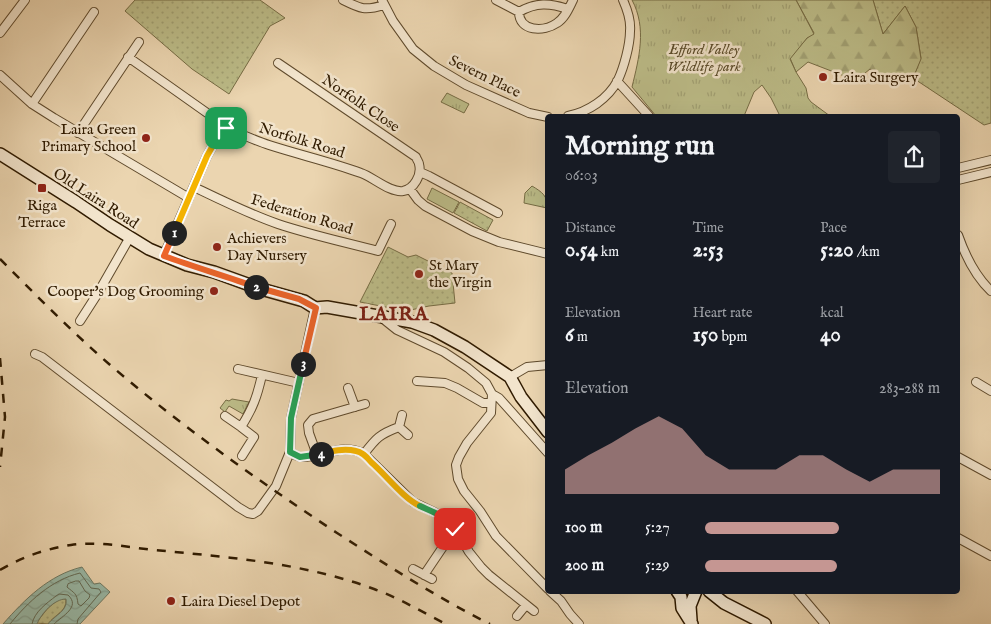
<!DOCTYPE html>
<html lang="en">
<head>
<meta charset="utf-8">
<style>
	body { margin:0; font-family:"IM FELL English",serif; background:#20242c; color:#f1f3f6; height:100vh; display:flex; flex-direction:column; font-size:19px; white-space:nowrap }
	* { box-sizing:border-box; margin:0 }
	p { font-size:16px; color:#9ea1a6 }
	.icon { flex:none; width:28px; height:28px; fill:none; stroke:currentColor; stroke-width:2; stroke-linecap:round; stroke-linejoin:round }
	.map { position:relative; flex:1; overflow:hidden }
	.drawer { position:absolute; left:545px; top:114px; width:415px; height:480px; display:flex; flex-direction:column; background:#171b24; border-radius:5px; box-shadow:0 5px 20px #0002 }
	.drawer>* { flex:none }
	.pin { position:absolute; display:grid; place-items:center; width:42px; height:42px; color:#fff; margin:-21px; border-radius:10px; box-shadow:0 2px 8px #0006 }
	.km { position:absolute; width:25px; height:25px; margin:-12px; border-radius:50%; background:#222; color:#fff; font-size:14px; line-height:25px; text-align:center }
	.round { display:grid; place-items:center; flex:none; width:52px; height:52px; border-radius:5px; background:#20242c }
	.summary { display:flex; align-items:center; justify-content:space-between; height:85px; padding:0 20px }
	h1 { font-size:28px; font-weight:700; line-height:38px }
	.stats { display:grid; grid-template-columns:repeat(3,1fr); gap:8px; height:85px; padding:5px 20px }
	.stats div { display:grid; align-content:center }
	.stats b { font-size:21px; font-weight:700 }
	.stats small { font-size:14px; font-weight:400 }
	.stats p { font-size:14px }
	.chart { height:140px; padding:10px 20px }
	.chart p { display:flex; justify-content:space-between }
	.chart svg { width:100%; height:90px; margin-top:5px; fill:#c59692; opacity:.7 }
	ul { padding:0 20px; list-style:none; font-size:16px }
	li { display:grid; grid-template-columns:80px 60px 1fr; align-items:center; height:38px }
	li i { height:12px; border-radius:6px; background:#c59692 }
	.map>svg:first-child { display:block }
	.grass { fill:url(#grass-dots); stroke:#766c44 }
	.forest { fill:url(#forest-firs); stroke:#766c44 }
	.park { fill:url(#park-tufts); stroke:#766c44 }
	.pitch { fill:#bcbc88; stroke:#766c44 }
	.water { fill:url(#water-waves); stroke:#6f7a64 }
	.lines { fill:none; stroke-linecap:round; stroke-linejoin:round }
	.shore { stroke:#646a54; stroke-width:1 }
	.minor-casing { stroke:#5f4a2c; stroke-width:10 }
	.secondary-casing { stroke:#301b00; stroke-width:14 }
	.minor { stroke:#f2e4cc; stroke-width:8 }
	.secondary { stroke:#f2e4cc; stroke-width:11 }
	.rail { stroke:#301b00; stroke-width:2.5; stroke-dasharray:9 9; stroke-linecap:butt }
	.split-1-casing { stroke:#fff; stroke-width:10 }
	.split-2-casing { stroke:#fff; stroke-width:10 }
	.split-3-casing { stroke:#fff; stroke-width:10 }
	.split-4-casing { stroke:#fff; stroke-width:10 }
	.split-5-casing { stroke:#fff; stroke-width:10 }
	.split-6-casing { stroke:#fff; stroke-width:10 }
	.split-1 { stroke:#f5b400; stroke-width:6 }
	.split-2 { stroke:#f0652b; stroke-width:6 }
	.split-3 { stroke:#f0652b; stroke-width:6 }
	.split-4 { stroke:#22a559; stroke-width:6 }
	.split-5 { stroke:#f5b400; stroke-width:6 }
	.split-6 { stroke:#22a559; stroke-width:6 }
	.poi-dot { fill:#8f2418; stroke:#f2e4cc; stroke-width:2 }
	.labels { text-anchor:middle; stroke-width:5; stroke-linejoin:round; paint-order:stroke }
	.park-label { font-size:15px; font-style:italic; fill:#5a4b29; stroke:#f2e4cc }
	.street-label { font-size:15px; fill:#301b00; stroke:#f2e4cc }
	.poi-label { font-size:15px; fill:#301b00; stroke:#f2e4cc; text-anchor:start }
	.district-label { font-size:20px; font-weight:bold; letter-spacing:1px; fill:#7a1f14; stroke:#f2e4cc }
</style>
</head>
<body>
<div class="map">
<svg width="991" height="624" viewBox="0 0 991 624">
	<defs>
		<pattern id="grass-dots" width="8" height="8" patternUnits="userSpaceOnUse" patternTransform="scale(1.25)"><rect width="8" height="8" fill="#bcbc88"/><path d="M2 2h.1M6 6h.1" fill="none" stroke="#a2a174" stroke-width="1.8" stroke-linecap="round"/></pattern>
		<pattern id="forest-firs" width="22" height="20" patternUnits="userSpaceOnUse" patternTransform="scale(1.25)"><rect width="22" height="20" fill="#bcbc88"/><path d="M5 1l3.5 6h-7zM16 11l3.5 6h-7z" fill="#a2a174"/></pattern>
		<pattern id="park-tufts" width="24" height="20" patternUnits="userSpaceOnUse" patternTransform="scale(1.25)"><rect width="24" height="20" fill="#bcbc88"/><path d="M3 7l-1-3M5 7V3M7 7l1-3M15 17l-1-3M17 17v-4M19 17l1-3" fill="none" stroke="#a2a174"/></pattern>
		<pattern id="water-waves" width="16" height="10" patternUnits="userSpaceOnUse" patternTransform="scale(1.25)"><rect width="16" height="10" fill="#99b9a7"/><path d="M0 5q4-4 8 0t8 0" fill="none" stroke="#849e8e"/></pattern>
	</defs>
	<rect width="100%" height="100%" fill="#ebd5b0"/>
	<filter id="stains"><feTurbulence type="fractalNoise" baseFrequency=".004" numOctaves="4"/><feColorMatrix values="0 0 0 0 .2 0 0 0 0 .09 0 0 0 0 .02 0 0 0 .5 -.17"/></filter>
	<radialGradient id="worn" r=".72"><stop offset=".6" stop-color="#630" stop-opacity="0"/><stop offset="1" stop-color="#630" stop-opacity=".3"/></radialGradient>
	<path class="grass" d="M 135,0 L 260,0 L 285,18 L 270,26 L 229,94 L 192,69 L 125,11 Z
		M 873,0 L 991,0 L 991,123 L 984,125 L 913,78 L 921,58 L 916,27 L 905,6 L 883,34 Z
		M 460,202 L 493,220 L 487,231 L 454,213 Z
		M 388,247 L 408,257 L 416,255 L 452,273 L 455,303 L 429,306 L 406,311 L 360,302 Z
		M 59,599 L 66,599 C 67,612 55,614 48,624 L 36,623 L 48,608 Z"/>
	<path class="forest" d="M 796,0 L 873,0 L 883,34 L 905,6 L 916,27 L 921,59 L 913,78 L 883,77 L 870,69 L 854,82 L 852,79 L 808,62 L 796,72 L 790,58 L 807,38 L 814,33 Z"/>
	<path class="park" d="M 632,0 L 796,0 L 814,34 L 807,38 L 790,59 L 796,72 L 806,88 L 808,98 L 811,102 L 830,116 L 780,116 L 771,98 L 762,85 L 754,92 L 744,116 L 656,116 L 632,87 C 639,58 647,28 632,0 Z
		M 447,93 L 469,104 L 464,113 L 441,102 Z
		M 532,186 C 542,192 548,196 547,208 L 524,203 L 525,193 Z
		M 232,399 L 249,402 L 243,414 L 229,406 L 225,412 L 220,408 L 226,400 L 229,401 Z"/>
	<path class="pitch" d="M 432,188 L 459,202 L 453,213 L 427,199 Z"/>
	<path class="water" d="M 82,567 L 94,584 L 100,583 L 110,592 L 80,624 L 48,624 C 55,615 68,611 66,599 C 54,599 41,614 37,624 L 3,624 C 25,599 49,575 82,567 Z"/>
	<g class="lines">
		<path class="shore" d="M 76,581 L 79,581 L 85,591 L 90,595 L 89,598 L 81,606 L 78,604 C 77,593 74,593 67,587 L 68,584 Z
			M 10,624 C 28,602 51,580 80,573 L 91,588 L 99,589 L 101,592 L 78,619 L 77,624
			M 32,624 C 34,612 47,603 56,596 L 59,594 L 68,595 C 81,607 62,616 54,624"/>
		<defs>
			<path id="minor" d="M 343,0 C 361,9 365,11 384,5
				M 382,0 L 393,21 L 413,49 L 434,66 L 466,85 L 529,113 L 548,117
				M 496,0 L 519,12
				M 568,9 C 550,3 536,2 519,12 C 519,32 544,32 557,23 C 565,18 569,8 573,0
				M 0,33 L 25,0
				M 128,57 L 217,120 L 221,123 L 222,127 C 238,132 253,140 269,145 C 300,155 331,162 361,173 C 373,177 390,193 403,191 C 414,189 422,175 419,164 C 419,162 417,160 416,157 L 278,63
				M 0,75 L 32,104 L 54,118 L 189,198
				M 617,81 L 649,116
				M 32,104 L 94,12
				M 568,116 C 588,112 608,99 618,80 C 624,67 630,45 630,31 C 631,21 627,9 623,0
				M 78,133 L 139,42
				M 958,168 L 991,160
				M 420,172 L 429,176 L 498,213
				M 958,180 L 991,172
				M 194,187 C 221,200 249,214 278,224 C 311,235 344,242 378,251 L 391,224
				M 410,189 L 418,200 L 425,206 L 472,231 L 499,242 L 548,254
				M 958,235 C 965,255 975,276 991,291
				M 164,255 L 207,156 L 220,133 L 222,127
				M 382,318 L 397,330 L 444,352 L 468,368 L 486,383 L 492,394 L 499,398 L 548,453
				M 80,321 L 98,293 L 130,237
				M 35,354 L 42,357 L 238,507 L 248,513 L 253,514 L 258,511 L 276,486 L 290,452 L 291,418 L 315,308
				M 238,369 L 299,383
				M 510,377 L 527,367 L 548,365
				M 417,381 L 445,383 L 457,388 L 483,403 L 491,403
				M 976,382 L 991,391
				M 348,388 L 355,407
				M 492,394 L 491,413 L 467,443 L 459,457 L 456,465 L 458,479 L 464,491 L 480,511 L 496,536 L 548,589
				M 402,415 L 399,427 L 408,435
				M 225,416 L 241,427
				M 290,452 C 294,454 298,457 301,457 C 323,458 342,442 364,454 L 413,502 L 434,512 L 452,523 L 469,552 L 481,567 L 489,575 L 534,611
				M 364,454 C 376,438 380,434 399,427
				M 317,455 L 309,433 L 308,425 L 313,419 L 365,404
				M 242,456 L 254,437 L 241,427 C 253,408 257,397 262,375
				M 958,457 L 991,475
				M 958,538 L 991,556
				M 413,569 L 432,579
				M 424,575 L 455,529
				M 550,591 L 561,601 L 570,614 L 579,624
				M 797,591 L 825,624
				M 517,616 L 526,605"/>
			<path id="secondary" d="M 0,154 L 76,202 L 110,225 L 149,249 L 187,265 L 214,272 L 261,289 L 304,301 L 315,308 L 327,307 L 412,322 L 434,330 L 465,347 L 510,377 L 521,397 L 548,432
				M 677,591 L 681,597 L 682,608 L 692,624
				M 709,591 L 724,603 L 765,624
				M 691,620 L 690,606 L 696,591"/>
		</defs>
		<use href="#minor" class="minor-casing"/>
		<use href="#secondary" class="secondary-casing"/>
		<use href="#minor" class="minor"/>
		<use href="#secondary" class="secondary"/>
		<path class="rail" d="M 0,259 C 36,295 71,331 109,364 C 180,425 256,479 334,531 C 385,564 436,597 490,624
			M 0,358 L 5,417 L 0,467
			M 0,570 C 22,557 45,549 71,545 C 99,541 126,547 154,550 C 228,557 304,563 374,589 C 399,598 422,612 446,624"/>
	</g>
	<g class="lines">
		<defs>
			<path id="split-1" d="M 174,233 L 207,156 L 220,133 L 222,127 L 226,128"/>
			<path id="split-2" d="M 174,233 L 164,256 C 194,267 225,276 256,287"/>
			<path id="split-3" d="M 256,287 L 299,299 L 316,308 L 303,364"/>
			<path id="split-4" d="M 303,364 L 291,418 L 290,452 L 300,457 L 321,454"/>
			<path id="split-5" d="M 321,454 C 332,451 344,448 356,451 C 362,452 367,457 371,462 C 386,475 403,498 420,506"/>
			<path id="split-6" d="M 420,506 C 433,512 448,517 455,529"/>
		</defs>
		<use href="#split-1" class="split-1-casing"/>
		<use href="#split-2" class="split-2-casing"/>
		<use href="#split-3" class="split-3-casing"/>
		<use href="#split-4" class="split-4-casing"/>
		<use href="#split-5" class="split-5-casing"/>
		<use href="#split-6" class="split-6-casing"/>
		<use href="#split-1" class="split-1"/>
		<use href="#split-2" class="split-2"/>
		<use href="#split-3" class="split-3"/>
		<use href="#split-4" class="split-4"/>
		<use href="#split-5" class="split-5"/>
		<use href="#split-6" class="split-6"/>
	</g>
	<g class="poi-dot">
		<circle cx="823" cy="77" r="5"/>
		<circle cx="146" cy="138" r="5"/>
		<rect x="37" y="183" width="10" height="10" rx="2.5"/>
		<circle cx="217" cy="247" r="5"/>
		<circle cx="419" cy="274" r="5"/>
		<circle cx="214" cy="291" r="5"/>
		<circle cx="171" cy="601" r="5"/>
	</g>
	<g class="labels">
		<g class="park-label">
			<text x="704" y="54">Efford Valley<tspan x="704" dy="17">Wildlife park</tspan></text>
		</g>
		<g class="street-label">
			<text transform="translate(485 76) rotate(26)" y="5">Severn Place</text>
			<text transform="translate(361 103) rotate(34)" y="5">Norfolk Close</text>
			<text transform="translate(302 140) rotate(17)" y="5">Norfolk Road</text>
			<text transform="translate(96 198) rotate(33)" y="5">Old Laira Road</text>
			<text transform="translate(302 214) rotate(17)" y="5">Federation Road</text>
		</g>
		<g class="poi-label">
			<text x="833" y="82">Laira Surgery</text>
			<text x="136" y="134" text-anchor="end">Laira Green<tspan x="136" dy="17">Primary School</tspan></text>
			<text x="42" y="210" text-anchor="middle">Riga<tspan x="42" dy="17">Terrace</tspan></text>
			<text x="227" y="243">Achievers<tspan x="227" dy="17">Day Nursery</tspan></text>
			<text x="429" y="270">St Mary<tspan x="429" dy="17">the Virgin</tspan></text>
			<text x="204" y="296" text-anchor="end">Cooper's Dog Grooming</text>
			<text x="181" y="606">Laira Diesel Depot</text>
		</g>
		<g class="district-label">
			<text x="394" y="320">LAIRA</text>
		</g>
	</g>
	<rect width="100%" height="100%" filter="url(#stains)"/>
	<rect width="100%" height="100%" fill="url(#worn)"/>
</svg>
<div class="pin" style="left:226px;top:128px;background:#1e9e55"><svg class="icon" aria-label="arrive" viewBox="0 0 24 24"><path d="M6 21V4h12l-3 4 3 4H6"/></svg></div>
<div class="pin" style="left:455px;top:529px;background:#d93025"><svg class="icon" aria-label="check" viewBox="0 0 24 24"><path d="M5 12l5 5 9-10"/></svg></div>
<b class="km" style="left:174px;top:233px">1</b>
<b class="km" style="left:256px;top:287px">2</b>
<b class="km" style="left:303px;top:364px">3</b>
<b class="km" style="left:321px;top:454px">4</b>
<section class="drawer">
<div class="summary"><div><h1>Morning run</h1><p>06:03</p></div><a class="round"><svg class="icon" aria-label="share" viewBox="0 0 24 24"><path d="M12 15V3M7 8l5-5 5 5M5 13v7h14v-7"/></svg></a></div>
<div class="stats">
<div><p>Distance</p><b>0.54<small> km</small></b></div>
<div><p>Time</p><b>2:53</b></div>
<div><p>Pace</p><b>5:20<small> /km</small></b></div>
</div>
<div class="stats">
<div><p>Elevation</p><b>6<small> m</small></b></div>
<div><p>Heart rate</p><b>150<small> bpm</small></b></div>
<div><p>kcal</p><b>40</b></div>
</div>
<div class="chart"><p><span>Elevation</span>283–288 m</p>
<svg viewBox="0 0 160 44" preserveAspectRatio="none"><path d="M0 44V32L10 25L20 19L30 12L40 6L50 12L60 25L70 32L80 32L90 32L100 25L110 25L120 32L130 38L140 32L150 32L160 32V44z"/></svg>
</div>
<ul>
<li><b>100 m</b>5:27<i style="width:57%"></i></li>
<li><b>200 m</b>5:29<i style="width:56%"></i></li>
</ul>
</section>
</div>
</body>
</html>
